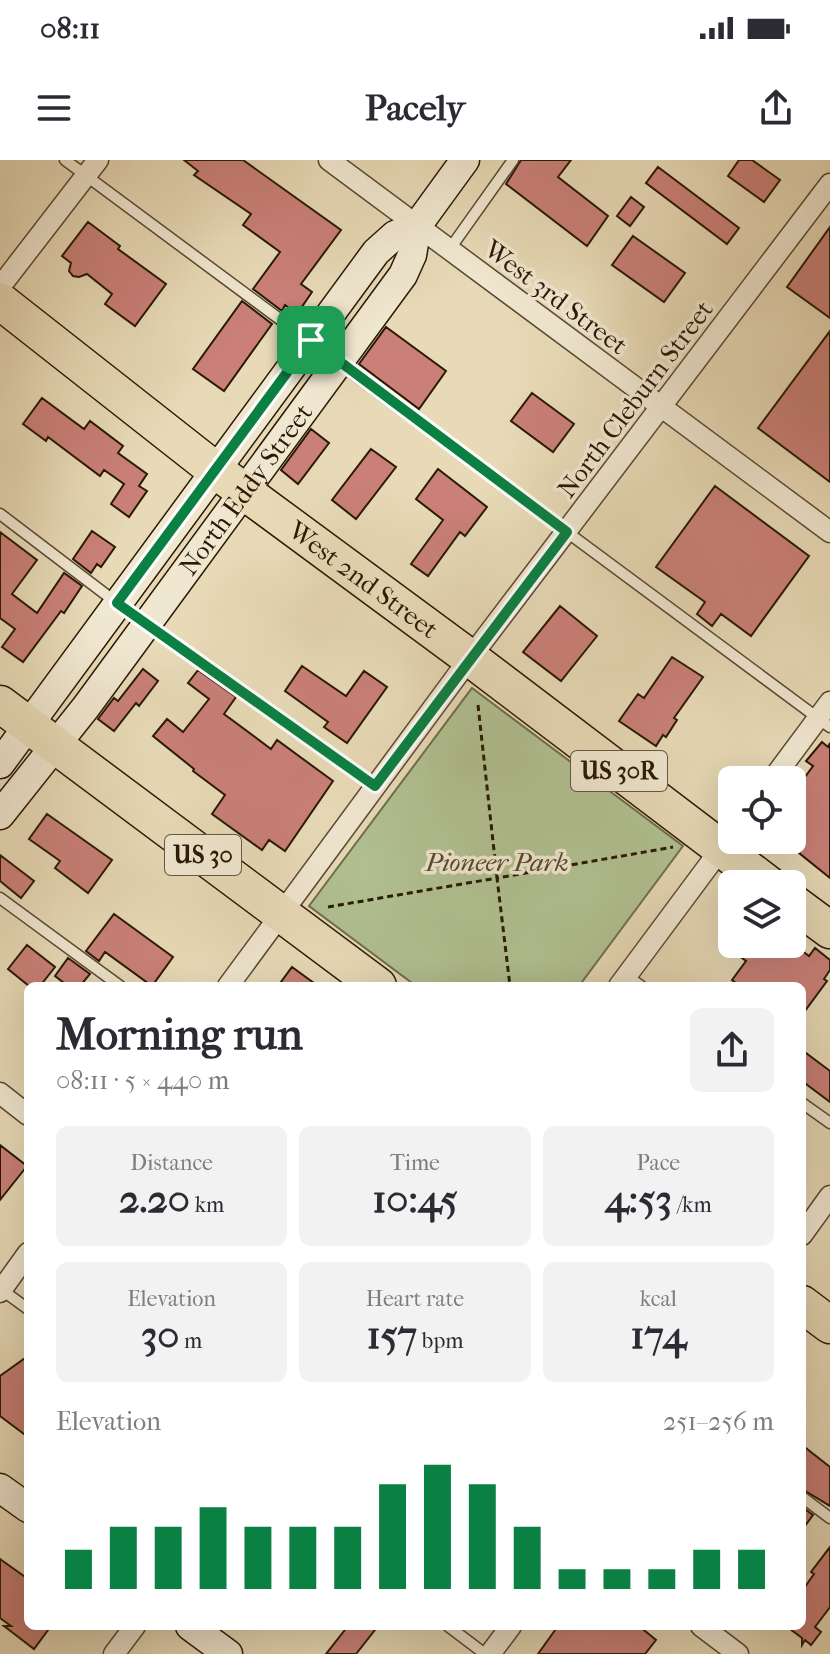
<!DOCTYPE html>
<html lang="en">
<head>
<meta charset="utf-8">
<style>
	body { margin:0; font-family:"IM FELL French Canon",serif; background:#f2f2f3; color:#2b2b33; height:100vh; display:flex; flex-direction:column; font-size:30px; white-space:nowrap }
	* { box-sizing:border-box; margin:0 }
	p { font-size:26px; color:#7c7c81 }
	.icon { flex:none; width:44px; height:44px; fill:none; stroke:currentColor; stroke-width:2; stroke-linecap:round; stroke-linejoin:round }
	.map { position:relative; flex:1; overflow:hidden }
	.details { position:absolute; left:24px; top:822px; width:782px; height:648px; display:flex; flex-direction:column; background:#fff; border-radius:12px; box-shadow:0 8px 32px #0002 }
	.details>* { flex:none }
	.tools { position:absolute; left:718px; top:606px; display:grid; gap:16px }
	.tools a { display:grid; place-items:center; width:88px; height:88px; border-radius:12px; background:#fff; box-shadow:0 8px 32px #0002; font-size:40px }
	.pin { position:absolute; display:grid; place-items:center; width:68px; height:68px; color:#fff; margin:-34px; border-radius:16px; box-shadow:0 4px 12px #0006 }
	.round { display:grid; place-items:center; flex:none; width:84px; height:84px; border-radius:12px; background:#f2f2f3 }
	.overview { display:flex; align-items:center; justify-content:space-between; height:136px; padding:0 32px }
	h1 { font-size:44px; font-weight:800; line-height:60px }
	.stats { display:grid; grid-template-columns:repeat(3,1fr); gap:12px; height:136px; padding:8px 32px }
	.stats div { display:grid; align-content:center; border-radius:12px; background:#f2f2f3; text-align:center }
	.stats b { font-size:40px; font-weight:800 }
	.stats small { font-size:22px; font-weight:400 }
	.stats p { font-size:22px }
	.chart { height:224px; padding:16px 32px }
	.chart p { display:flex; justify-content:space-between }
	.chart svg { width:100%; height:144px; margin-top:8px; stroke:#0b8043; stroke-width:6 }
	.status { display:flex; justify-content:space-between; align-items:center; height:56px; padding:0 40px; background:#fff; direction:ltr }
	.status svg { height:22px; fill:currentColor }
	header { display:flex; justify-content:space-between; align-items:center; height:104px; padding:0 32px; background:#fff; font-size:36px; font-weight:800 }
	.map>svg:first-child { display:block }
	.green { fill:#b1c192; stroke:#6d6d4c; stroke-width:2 }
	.building { fill:#ca8078; stroke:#291905; stroke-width:2 }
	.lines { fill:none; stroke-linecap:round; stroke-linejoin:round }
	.lane-casing { stroke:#594932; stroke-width:13 }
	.street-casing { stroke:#594932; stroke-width:23 }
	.secondary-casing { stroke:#291905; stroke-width:31 }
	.highway-casing { stroke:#291905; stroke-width:39 }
	.path { stroke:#291905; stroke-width:3; stroke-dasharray:6 4; stroke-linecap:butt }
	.lane { stroke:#f0e7d0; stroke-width:10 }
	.street { stroke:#f0e7d0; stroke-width:20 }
	.secondary { stroke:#f0e7d0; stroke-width:28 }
	.highway { stroke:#e8dab7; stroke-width:36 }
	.route-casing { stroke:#fff; stroke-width:16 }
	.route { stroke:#0b8043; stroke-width:10 }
	.labels { text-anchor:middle; stroke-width:7; stroke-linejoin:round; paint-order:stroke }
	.shield { fill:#f0e7d0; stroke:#655742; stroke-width:2 }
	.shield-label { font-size:24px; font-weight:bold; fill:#291905 }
	.street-label { font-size:26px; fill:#291905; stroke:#f0e7d0 }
	.park-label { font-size:26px; font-style:italic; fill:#524b2f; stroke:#f0e7d0 }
</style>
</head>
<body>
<div class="status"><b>08:11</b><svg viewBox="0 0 49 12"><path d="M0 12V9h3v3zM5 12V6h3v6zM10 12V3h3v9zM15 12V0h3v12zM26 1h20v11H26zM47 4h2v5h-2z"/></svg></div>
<header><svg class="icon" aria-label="menu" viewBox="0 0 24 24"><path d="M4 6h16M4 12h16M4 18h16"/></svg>Pacely<svg class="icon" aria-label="share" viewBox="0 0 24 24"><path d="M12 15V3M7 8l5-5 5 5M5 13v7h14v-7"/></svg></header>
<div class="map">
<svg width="830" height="1494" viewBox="0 0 830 1494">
	<rect width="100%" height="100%" fill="#e8dab7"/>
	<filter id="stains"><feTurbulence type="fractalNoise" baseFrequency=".0025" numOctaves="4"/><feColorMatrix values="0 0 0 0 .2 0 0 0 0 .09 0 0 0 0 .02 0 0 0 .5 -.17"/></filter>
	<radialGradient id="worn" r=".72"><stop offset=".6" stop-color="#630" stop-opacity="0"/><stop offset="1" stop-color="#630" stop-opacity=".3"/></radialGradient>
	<path class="green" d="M 472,528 L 683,686 L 579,826 L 416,826 L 309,746 Z"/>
	<path class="building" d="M 184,0 L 243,0 L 341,70 L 301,124 L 312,132 L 297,154 L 285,145 L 282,151 L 253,129 L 280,92 L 243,65 L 251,54 L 194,15 L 198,11 Z
		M 521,0 L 571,0 L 558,17 L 608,56 L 587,86 L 506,24 Z
		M 739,0 L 752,0 L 780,20 L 764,42 L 728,16 Z
		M 658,7 L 739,68 L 727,84 L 646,23 Z
		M 631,37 L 644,47 L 630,66 L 617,56 Z
		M 88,62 L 120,86 L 118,89 L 166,124 L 135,166 L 105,144 L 112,134 L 87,114 L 79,117 L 73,116 L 69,111 L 71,103 L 62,96 Z
		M 830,67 L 830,158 L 787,127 Z
		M 633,76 L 685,113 L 664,142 L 612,105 Z
		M 242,141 L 272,164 L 224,231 L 193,209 Z
		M 386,167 L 446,211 L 419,249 L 359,204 Z
		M 830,171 L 830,322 L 758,268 Z
		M 532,233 L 574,264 L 553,292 L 511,261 Z
		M 42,238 L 84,269 L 90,261 L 123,286 L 118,293 L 147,314 L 139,326 L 147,331 L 129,357 L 111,344 L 124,324 L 104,310 L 100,316 L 48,277 L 46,281 L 23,264 Z
		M 311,269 L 329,283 L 298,324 L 281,310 Z
		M 371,289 L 396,307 L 356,359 L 332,340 Z
		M 438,309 L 487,347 L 465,376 L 460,372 L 428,416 L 411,404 L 443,360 L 416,339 Z
		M 715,326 L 809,396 L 751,476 L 721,454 L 712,466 L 697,454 L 705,442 L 656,407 Z
		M 92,371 L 115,387 L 101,407 L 97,404 L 91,413 L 73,399 Z
		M 0,372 L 37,400 L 12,434 L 37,453 L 64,413 L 82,426 L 64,453 L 61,451 L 23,502 L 2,487 L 15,469 L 0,458 Z
		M 560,446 L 597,476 L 561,521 L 523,492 Z
		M 672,497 L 703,517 L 674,558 L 677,560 L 666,577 L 663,575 L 656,586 L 619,561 L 638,534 L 644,538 Z
		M 302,506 L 346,536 L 364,511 L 387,527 L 347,583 L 324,567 L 328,562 L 285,531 Z
		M 143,509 L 158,521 L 139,546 L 136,543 L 114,571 L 98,559 L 114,538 L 118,541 Z
		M 198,510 L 236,537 L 224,554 L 271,589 L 277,580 L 333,621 L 285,691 L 269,680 L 262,690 L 212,654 L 225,635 L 193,611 L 194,609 L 153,576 L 167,559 L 183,572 L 209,539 L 188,523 Z
		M 822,582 L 828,587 L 830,583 L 830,718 L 799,693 L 802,689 L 792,681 L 792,635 L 813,606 L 806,601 Z
		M 47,654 L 112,700 L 88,733 L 55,708 L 60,701 L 29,679 Z
		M 0,695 L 34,721 L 21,738 L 0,721 Z
		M 114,754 L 173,797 L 152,826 L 105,792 L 99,801 L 86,791 Z
		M 753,784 L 793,784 L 809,796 L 815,788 L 830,800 L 830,810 L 824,819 L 827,821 L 802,855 L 802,826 L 740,826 L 732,820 L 746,801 L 742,798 Z
		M 27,785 L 55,807 L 40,826 L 29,826 L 8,809 Z
		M 68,798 L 90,814 L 80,826 L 68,826 L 55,816 Z
		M 292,807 L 318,826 L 278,826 Z
		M 802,890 L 830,911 L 830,942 L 802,921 Z
		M 0,985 L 27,1006 L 0,1040 Z
		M 28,1196 L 28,1277 L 0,1256 L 0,1216 Z
		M 802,1285 L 830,1307 L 830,1346 L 802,1329 Z
		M 802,1347 L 813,1355 L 802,1370 Z
		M 830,1387 L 830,1447 L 815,1467 L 821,1472 L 811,1485 L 805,1480 L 802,1485 L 802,1478 L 786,1466 L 802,1466 L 802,1431 L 814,1414 L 811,1412 Z
		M 0,1399 L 28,1419 L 28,1466 L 51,1466 L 34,1489 L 4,1466 L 11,1466 L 0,1458 Z
		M 348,1466 L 378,1466 L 356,1494 L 326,1494 Z
		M 558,1466 L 639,1466 L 656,1480 L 645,1494 L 538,1494 Z"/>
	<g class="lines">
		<defs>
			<path id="lane" d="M 65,0 L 830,567
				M 449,90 L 513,0
				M 0,354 L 117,443 L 375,626
				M 0,738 L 120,826
				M 627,816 L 641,826
				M 802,943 L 830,963
				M 2,1130 L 28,1149
				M 802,1337 L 830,1358
				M 448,1466 L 485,1494"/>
			<path id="street" d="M 329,0 L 830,372
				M 0,127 L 98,0
				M 772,620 L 830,542
				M 228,826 L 470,498 L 830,24
				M 619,826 L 732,674
				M 0,933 L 28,955
				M 802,1075 L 830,1036
				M 0,1132 L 28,1093
				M 701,1466 L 738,1494
				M 114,1494 L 135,1466
				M 490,1494 L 511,1466"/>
			<g id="secondary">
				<path d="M 0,604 L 376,92 L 395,75 L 417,66"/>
				<path id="s1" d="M 0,655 L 86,547 L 403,115 L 412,95 L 417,66 L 465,0"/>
				<path d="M 0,1328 L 28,1348"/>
				<path d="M 190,1466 L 228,1494"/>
			</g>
			<g id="highway">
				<path id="s2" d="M 0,141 L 215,310 L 470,498 L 768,724"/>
				<path d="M 0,544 L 378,826"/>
				<path d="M 792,742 L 830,770"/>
				<path d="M 802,1144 L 830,1165"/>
			</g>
		</defs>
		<use href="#lane" class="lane-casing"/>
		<use href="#street" class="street-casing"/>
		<use href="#secondary" class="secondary-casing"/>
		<use href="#highway" class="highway-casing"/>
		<path class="path" d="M 478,545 L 497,718 L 673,687
			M 328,747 L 497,718 L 510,826"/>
		<use href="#lane" class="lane"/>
		<use href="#street" class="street"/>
		<use href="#secondary" class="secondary"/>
		<use href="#highway" class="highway"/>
	</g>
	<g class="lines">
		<defs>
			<path id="route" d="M 311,180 L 567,372 L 375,626 L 117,443 Z"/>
		</defs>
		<use href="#route" class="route-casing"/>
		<use href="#route" class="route"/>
	</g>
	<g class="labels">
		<g class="shield">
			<rect x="571" y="591" width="96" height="40" rx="6"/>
			<rect x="165" y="675" width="76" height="40" rx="6"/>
		</g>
		<g class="shield-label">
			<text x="619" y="619">US 30R</text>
			<text x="203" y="703">US 30</text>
		</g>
		<g class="street-label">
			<text transform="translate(556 137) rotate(37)" y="9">West 3rd Street</text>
			<text transform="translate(635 239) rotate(-53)" y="9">North Cleburn Street</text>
			<text dy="9" stroke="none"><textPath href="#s1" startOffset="408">North Eddy Street</textPath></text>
			<text dy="9" stroke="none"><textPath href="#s2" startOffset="458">West 2nd Street</textPath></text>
		</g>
		<g class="park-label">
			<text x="497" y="711">Pioneer Park</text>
		</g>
	</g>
	<rect width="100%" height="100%" filter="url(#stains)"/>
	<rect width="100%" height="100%" fill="url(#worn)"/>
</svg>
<div class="tools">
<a><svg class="icon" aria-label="locate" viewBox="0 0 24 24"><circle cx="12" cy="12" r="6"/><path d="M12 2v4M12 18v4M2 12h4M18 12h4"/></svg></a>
<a><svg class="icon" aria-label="layers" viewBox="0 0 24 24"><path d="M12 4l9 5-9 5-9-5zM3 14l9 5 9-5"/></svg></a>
</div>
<div class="pin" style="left:311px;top:180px;background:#1e9e55"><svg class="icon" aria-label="arrive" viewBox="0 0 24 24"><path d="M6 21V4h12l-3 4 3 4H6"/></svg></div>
<section class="details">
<div class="overview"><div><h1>Morning run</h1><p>08:11 · 5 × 440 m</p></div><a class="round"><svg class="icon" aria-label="share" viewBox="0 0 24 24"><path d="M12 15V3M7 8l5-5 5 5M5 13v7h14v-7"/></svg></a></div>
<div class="stats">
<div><p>Distance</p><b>2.20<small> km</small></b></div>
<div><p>Time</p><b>10:45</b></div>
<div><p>Pace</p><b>4:53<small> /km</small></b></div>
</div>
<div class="stats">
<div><p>Elevation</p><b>30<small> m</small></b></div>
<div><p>Heart rate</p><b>157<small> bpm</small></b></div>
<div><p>kcal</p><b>174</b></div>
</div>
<div class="chart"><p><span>Elevation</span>251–256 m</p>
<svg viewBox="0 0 160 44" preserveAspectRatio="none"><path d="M5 44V32M15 44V25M25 44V25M35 44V19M45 44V25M55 44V25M65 44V25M75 44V12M85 44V6M95 44V12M105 44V25M115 44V38M125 44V38M135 44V38M145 44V32M155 44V32"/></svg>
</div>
</section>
</div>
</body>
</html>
